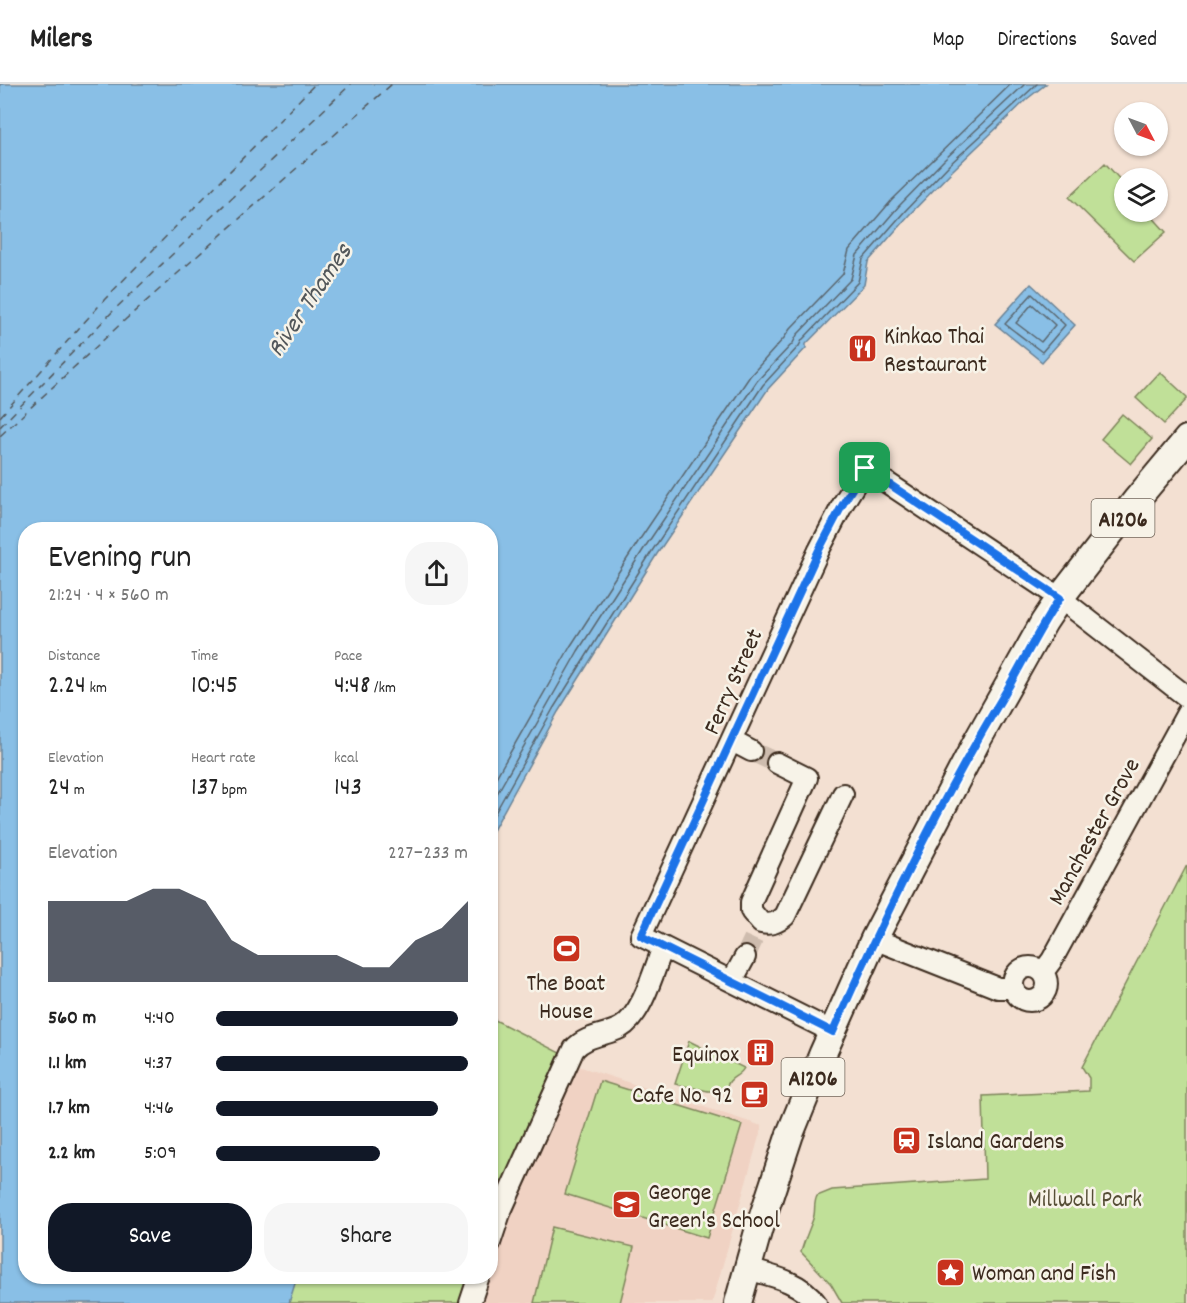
<!DOCTYPE html>
<html lang="en">
<head>
<meta charset="utf-8">
<style>
	body { margin:0; font-family:Dekko,sans-serif; background:#f6f6f6; color:#222; height:100vh; display:flex; flex-direction:column; font-size:22px; white-space:nowrap }
	* { box-sizing:border-box; margin:0 }
	p { font-size:20px; color:#767676 }
	.icon { flex:none; width:33px; height:33px; fill:none; stroke:currentColor; stroke-width:2; stroke-linecap:round; stroke-linejoin:round }
	.map { position:relative; flex:1; overflow:hidden }
	.panel { position:absolute; left:18px; top:438px; width:480px; height:762px; display:flex; flex-direction:column; background:#fff; border-radius:24px; box-shadow:0 2px 4px #0004 }
	.panel>* { flex:none }
	.needle { width:39px; rotate:131deg }
	.controls { position:absolute; left:1114px; top:18px; display:grid; gap:12px }
	.controls a { display:grid; place-items:center; width:54px; height:54px; border-radius:50%; background:#fff; box-shadow:0 2px 4px #0004; font-size:30px }
	.pin { position:absolute; display:grid; place-items:center; width:51px; height:51px; color:#fff; margin:-26px; border-radius:12px; box-shadow:0 3px 9px #0006 }
	.round { display:grid; place-items:center; flex:none; width:63px; height:63px; border-radius:24px; background:#f6f6f6 }
	.headline { display:flex; align-items:center; justify-content:space-between; height:102px; padding:0 30px }
	h1 { font-size:33px; font-weight:600; line-height:45px }
	.metrics { display:grid; grid-template-columns:repeat(3,1fr); gap:9px; height:102px; padding:6px 30px }
	.metrics div { display:grid; align-content:center }
	.metrics b { font-size:26px; font-weight:600 }
	.metrics small { font-size:16px; font-weight:400 }
	.metrics p { font-size:16px }
	.chart { height:168px; padding:12px 30px }
	.chart p { display:flex; justify-content:space-between }
	.chart svg { width:100%; height:108px; margin-top:6px; fill:#111827; opacity:.7 }
	.button { display:flex; gap:12px; margin-top:auto; padding:12px 30px }
	.button a { flex:1; height:69px; border-radius:24px; background:#111827; color:#fff; font-size:24px; font-weight:600; line-height:69px; text-align:center }
	.button a+a { background:#f6f6f6; color:#222 }
	ul { padding:0 30px; list-style:none; font-size:20px }
	li { display:grid; grid-template-columns:96px 72px 1fr; align-items:center; height:45px }
	li i { height:15px; border-radius:8px; background:#111827 }
	header { display:flex; align-items:center; gap:36px; box-sizing:border-box; height:84px; padding:0 30px; background:#fff; border-bottom:2px solid #e0e0e0 }
	header strong { font-size:28px }
	nav { display:flex; gap:33px; margin-inline-start:auto; font-size:21px }
	.map>svg:first-child { display:block }
	.built { fill:#f0d2c3 }
	.green { fill:#c0e098; stroke:#7e855b; stroke-width:1.5 }
	.water { fill:#89bfe6; stroke:#6a8396; stroke-width:1.5 }
	.lines { fill:none; stroke-linecap:round; stroke-linejoin:round }
	.shore { stroke:#5a666e; stroke-width:1.5 }
	.ferry { stroke:#52575a; stroke-width:1.5; stroke-dasharray:8 6; stroke-linecap:butt }
	.minor-tunnel { stroke:#cebcae; stroke-width:20; stroke-dasharray:20 10; stroke-linecap:butt }
	.minor-casing { stroke:#3b2a1e; stroke-width:24 }
	.major-casing { stroke:#3b2a1e; stroke-width:30 }
	.minor { stroke:#f7f3e8; stroke-width:20 }
	.major { stroke:#f7f3e8; stroke-width:26 }
	.route-casing { stroke:#fff; stroke-width:12 }
	.route { stroke:#1a73e8; stroke-width:8 }
	.labels { text-anchor:middle; stroke-width:5; stroke-linejoin:round; paint-order:stroke }
	.shield { fill:#f7f3e8; stroke:#73665b; stroke-width:1.5 }
	.shield-label { font-size:22px; font-weight:bold; fill:#3b2a1e }
	.poi-label { font-size:24px; fill:#3b2a1e; stroke:#f7f3e8; text-anchor:start }
	.street-label { font-size:24px; fill:#3b2a1e; stroke:#f7f3e8 }
	.park-label { font-size:24px; fill:#564e36; stroke:#f7f3e8 }
	.water-label { font-size:26px; font-style:italic; fill:#52575a; stroke:#f7f3e8 }
</style>
</head>
<body>
<header>
<strong>Milers</strong>
<nav><a>Map</a><a>Directions</a><a>Saved</a></nav>
</header>
<div class="map">
<svg width="1187" height="1219" viewBox="0 0 1187 1219">
	<rect width="100%" height="100%" fill="#f3e0d2"/>
	<filter id="ink" filterUnits="userSpaceOnUse"><feTurbulence type="fractalNoise" baseFrequency=".0167" numOctaves="2"/><feDisplacementMap in="SourceGraphic" scale="12" xChannelSelector="R" yChannelSelector="G"/><feConvolveMatrix kernelMatrix="1 2 1 2 8 2 1 2 1" color-interpolation-filters="sRGB"/></filter>
	<g filter="url(#ink)">
		<path class="built" d="M 578,982 L 762,1042 L 712,1219 L 478,1219 L 488,1193 L 490,1192 L 491,1184 L 525,1095 Z"/>
		<path class="green" d="M 1105,79 L 1125,101 L 1125,128 L 1148,128 L 1166,148 L 1134,177 L 1069,113 Z
			M 1160,288 L 1187,313 L 1187,315 L 1164,340 L 1136,314 Z
			M 1122,330 L 1152,355 L 1131,380 L 1101,355 Z
			M 1187,781 L 1187,1219 L 842,1219 L 831,1200 L 801,1168 C 804,1157 809,1146 813,1135 C 816,1127 813,1120 817,1112 L 832,1106 L 985,1095 L 983,1012 L 1089,1007 L 1089,994 L 1082,983 Z
			M 491,934 L 560,969 L 491,1124 Z
			M 689,957 L 744,984 C 738,995 728,991 726,1007 L 708,1007 L 675,1000 Z
			M 600,997 L 742,1041 L 707,1154 L 565,1110 Z
			M 552,1143 L 634,1163 L 620,1219 L 534,1219 Z
			M 235,1193 L 470,1193 L 461,1219 L 228,1219 Z"/>
		<path class="water" d="M 0,0 L 1046,0 L 1027,15 L 953,86 L 909,131 L 868,178 L 864,201 L 806,260 L 806,264 L 768,305 L 657,470 L 558,628 L 491,750 L 490,446 L 26,446 L 26,1192 L 297,1193 L 289,1219 L 0,1219 Z
			M 1031,200 L 1075,241 L 1042,278 L 995,240 Z"/>
		<g class="lines">
			<path class="shore" d="M 1032,210 L 1065,241 L 1042,268 L 1005,240 Z
				M 1032,220 L 1055,241 L 1041,258 L 1016,239 Z
				M 490,704 L 570,563 L 638,458 L 750,292 L 784,254 L 790,245 L 843,190 L 849,166 L 892,116 L 1011,0
				M 490,722 L 578,567 L 645,463 L 757,297 L 793,259 L 797,251 L 851,195 L 857,171 L 899,122 L 944,76 L 1025,0
				M 490,738 L 553,625 L 652,467 L 763,301 L 799,262 L 802,256 L 858,198 L 863,175 L 905,127 L 949,81 L 1037,0"/>
			<path class="ferry" d="M 0,333 L 105,215 L 315,0
				M 0,343 L 115,225 L 351,0
				M 0,352 L 126,235 L 392,0"/>
			<path class="minor-tunnel" d="M 751,667 L 777,679
				M 745,873 L 757,847"/>
			<defs>
				<path id="minor" d="M 732,657 L 751,667
					M 777,679 L 807,694 L 751,818 L 751,827 L 761,839 C 771,841 777,839 785,832 L 843,710
					M 874,855 L 998,904 L 1013,904
					M1013 900a17 17 0 1 1 34 0a17 17 0 1 1-34 0Z
					M 1043,888 L 1052,876 L 1187,629
					M 732,897 L 745,873
					M 833,948 L 641,852 L 819,466 L 844,418 L 865,384 L 1060,514 L 1187,613
					M 490,1159 L 500,1129 L 574,965 C 587,951 604,952 620,944 C 642,932 654,886 663,863
					M 747,1185 C 772,1192 800,1197 816,1219
					M 470,1219 L 479,1192"/>
				<path id="major" d="M 738,1219 L 759,1144 L 790,1050 L 823,969 L 874,855 L 977,657 L 1044,538 L 1060,514 L 1137,415 L 1187,355"/>
			</defs>
			<use href="#minor" class="minor-casing"/>
			<use href="#major" class="major-casing"/>
			<use href="#minor" class="minor"/>
			<use href="#major" class="major"/>
		</g>
	</g>
	<g class="lines" filter="url(#ink)">
		<defs>
			<path id="route" d="M 865,384 L 1060,514 C 1039,544 1024,577 1005,609 C 940,717 884,832 833,948 L 641,852 L 819,466 L 844,418 Z"/>
		</defs>
		<use href="#route" class="route-casing"/>
		<use href="#route" class="route"/>
	</g>
	<defs>
		<symbol id="restaurant-square" viewBox="-11 -11 22 22"><rect x="-9" y="-9" width="18" height="18" rx="4" fill="#c8321e" stroke="#f7f3e8"/><path d="M-5-6h1v4h1v-4h1v4h1v-4h1v5L-1.5 .5V6h-2V.5L-5-1ZM5-6V6H3V1.5H1.5Q1.5-4 5-6Z" fill="#fff"/></symbol>
		<symbol id="stadium-square" viewBox="-11 -11 22 22"><rect x="-9" y="-9" width="18" height="18" rx="4" fill="#c8321e" stroke="#f7f3e8"/><path d="M0-5a6.5 5 0 1 0 0 10a6.5 5 0 1 0 0-10ZM-3.5-1.8h7v3.6h-7Z" fill="#fff"/></symbol>
		<symbol id="building-square" viewBox="-11 -11 22 22"><rect x="-9" y="-9" width="18" height="18" rx="4" fill="#c8321e" stroke="#f7f3e8"/><path d="M-4-6H4V6H1V3H-1V6H-4ZM-2.5-4.3h1.7v1.8h-1.7ZM.8-4.3h1.7v1.8H.8ZM-2.5-1h1.7V.8h-1.7ZM.8-1h1.7V.8H.8Z" fill="#fff"/></symbol>
		<symbol id="cafe-square" viewBox="-11 -11 22 22"><rect x="-9" y="-9" width="18" height="18" rx="4" fill="#c8321e" stroke="#f7f3e8"/><path d="M-5.5-4.5H6V0H3Q3 3.5 0 3.5H-2.5Q-5.5 3.5-5.5 0ZM3-3.2v2h1.7v-2ZM-6 4.5H4V6H-6Z" fill="#fff"/></symbol>
		<symbol id="station-square" viewBox="-11 -11 22 22"><rect x="-9" y="-9" width="18" height="18" rx="4" fill="#c8321e" stroke="#f7f3e8"/><path d="M-3-6H3Q5-6 5-4V2Q5 4 3 4L4.5 6H3L1.5 4h-3L-3 6H-4.5L-3 4Q-5 4-5 2V-4Q-5-6-3-6ZM-3.5-4v3h7v-3ZM-3.5 1v1.5H-2V1ZM2 1v1.5H3.5V1Z" fill="#fff"/></symbol>
		<symbol id="school-square" viewBox="-11 -11 22 22"><rect x="-9" y="-9" width="18" height="18" rx="4" fill="#c8321e" stroke="#f7f3e8"/><path d="M0-5L7-2L0 1L-7-2ZM-4 1L0 2.5L4 1V4Q0 6-4 4Z" fill="#fff"/></symbol>
		<symbol id="sight-square" viewBox="-11 -11 22 22"><rect x="-9" y="-9" width="18" height="18" rx="4" fill="#c8321e" stroke="#f7f3e8"/><path d="M0-6L1.8-2.2L6-1.7L2.9 1.2L3.7 5.4L0 3.3L-3.7 5.4L-2.9 1.2L-6-1.7L-1.8-2.2Z" fill="#fff"/></symbol>
	</defs>
	<g fill-rule="evenodd">
		<use href="#restaurant-square" x="846" y="248" width="33" height="33"/>
		<use href="#stadium-square" x="550" y="848" width="33" height="33"/>
		<use href="#building-square" x="744" y="952" width="33" height="33"/>
		<use href="#cafe-square" x="738" y="994" width="33" height="33"/>
		<use href="#station-square" x="890" y="1040" width="33" height="33"/>
		<use href="#school-square" x="610" y="1104" width="33" height="33"/>
		<use href="#sight-square" x="934" y="1172" width="33" height="33"/>
	</g>
	<g class="labels">
		<g class="shield">
			<rect x="1091.5" y="415" width="63" height="38" rx="4.5"/>
			<rect x="781.5" y="974" width="63" height="38" rx="4.5"/>
		</g>
		<g class="shield-label">
			<text x="1123" y="442">A1206</text>
			<text x="813" y="1001">A1206</text>
		</g>
		<g class="poi-label">
			<text x="884" y="259">Kinkao Thai<tspan x="884" dy="28">Restaurant</tspan></text>
			<text x="566" y="906" text-anchor="middle">The Boat<tspan x="566" dy="28">House</tspan></text>
			<text x="739" y="977" text-anchor="end">Equinox</text>
			<text x="733" y="1018" text-anchor="end">Cafe No. 92</text>
			<text x="927" y="1064">Island Gardens</text>
			<text x="648" y="1115">George<tspan x="648" dy="28">Green's School</tspan></text>
			<text x="972" y="1196">Woman and Fish</text>
		</g>
		<g class="street-label">
			<text transform="translate(732 597) rotate(-66)" y="8">Ferry Street</text>
			<text transform="translate(1093 747) rotate(-61)" y="8">Manchester Grove</text>
		</g>
		<g class="park-label">
			<text x="1085" y="1122">Millwall Park</text>
		</g>
		<g class="water-label">
			<text transform="translate(308 215) rotate(-56)" y="9">River Thames</text>
		</g>
	</g>
</svg>
<div class="controls">
<a><svg class="needle" viewBox="-14 -14 28 28"><path d="M0-13l5 13h-10z" fill="#e53935"/><path d="M0 13l5-13h-10z" fill="#767676"/></svg></a>
<a><svg class="icon" aria-label="layers" viewBox="0 0 24 24"><path d="M12 4l9 5-9 5-9-5zM3 14l9 5 9-5"/></svg></a>
</div>
<div class="pin" style="left:865px;top:384px;background:#1e9e55"><svg class="icon" aria-label="arrive" viewBox="0 0 24 24"><path d="M6 21V4h12l-3 4 3 4H6"/></svg></div>
<section class="panel">
<div class="headline"><div><h1>Evening run</h1><p>21:24 · 4 × 560 m</p></div><a class="round"><svg class="icon" aria-label="share" viewBox="0 0 24 24"><path d="M12 15V3M7 8l5-5 5 5M5 13v7h14v-7"/></svg></a></div>
<div class="metrics">
<div><p>Distance</p><b>2.24<small> km</small></b></div>
<div><p>Time</p><b>10:45</b></div>
<div><p>Pace</p><b>4:48<small> /km</small></b></div>
</div>
<div class="metrics">
<div><p>Elevation</p><b>24<small> m</small></b></div>
<div><p>Heart rate</p><b>137<small> bpm</small></b></div>
<div><p>kcal</p><b>143</b></div>
</div>
<div class="chart"><p><span>Elevation</span>227–233 m</p>
<svg viewBox="0 0 160 44" preserveAspectRatio="none"><path d="M0 44V11L10 11L20 11L30 11L40 6L50 6L60 11L70 27L80 33L90 33L100 33L110 33L120 38L130 38L140 27L150 22L160 11V44z"/></svg>
</div>
<ul>
<li><b>560 m</b>4:40<i style="width:96%"></i></li>
<li><b>1.1 km</b>4:37<i style="width:100%"></i></li>
<li><b>1.7 km</b>4:46<i style="width:88%"></i></li>
<li><b>2.2 km</b>5:09<i style="width:65%"></i></li>
</ul>
<div class="button"><a>Save</a><a>Share</a></div>
</section>
</div>
</body>
</html>
